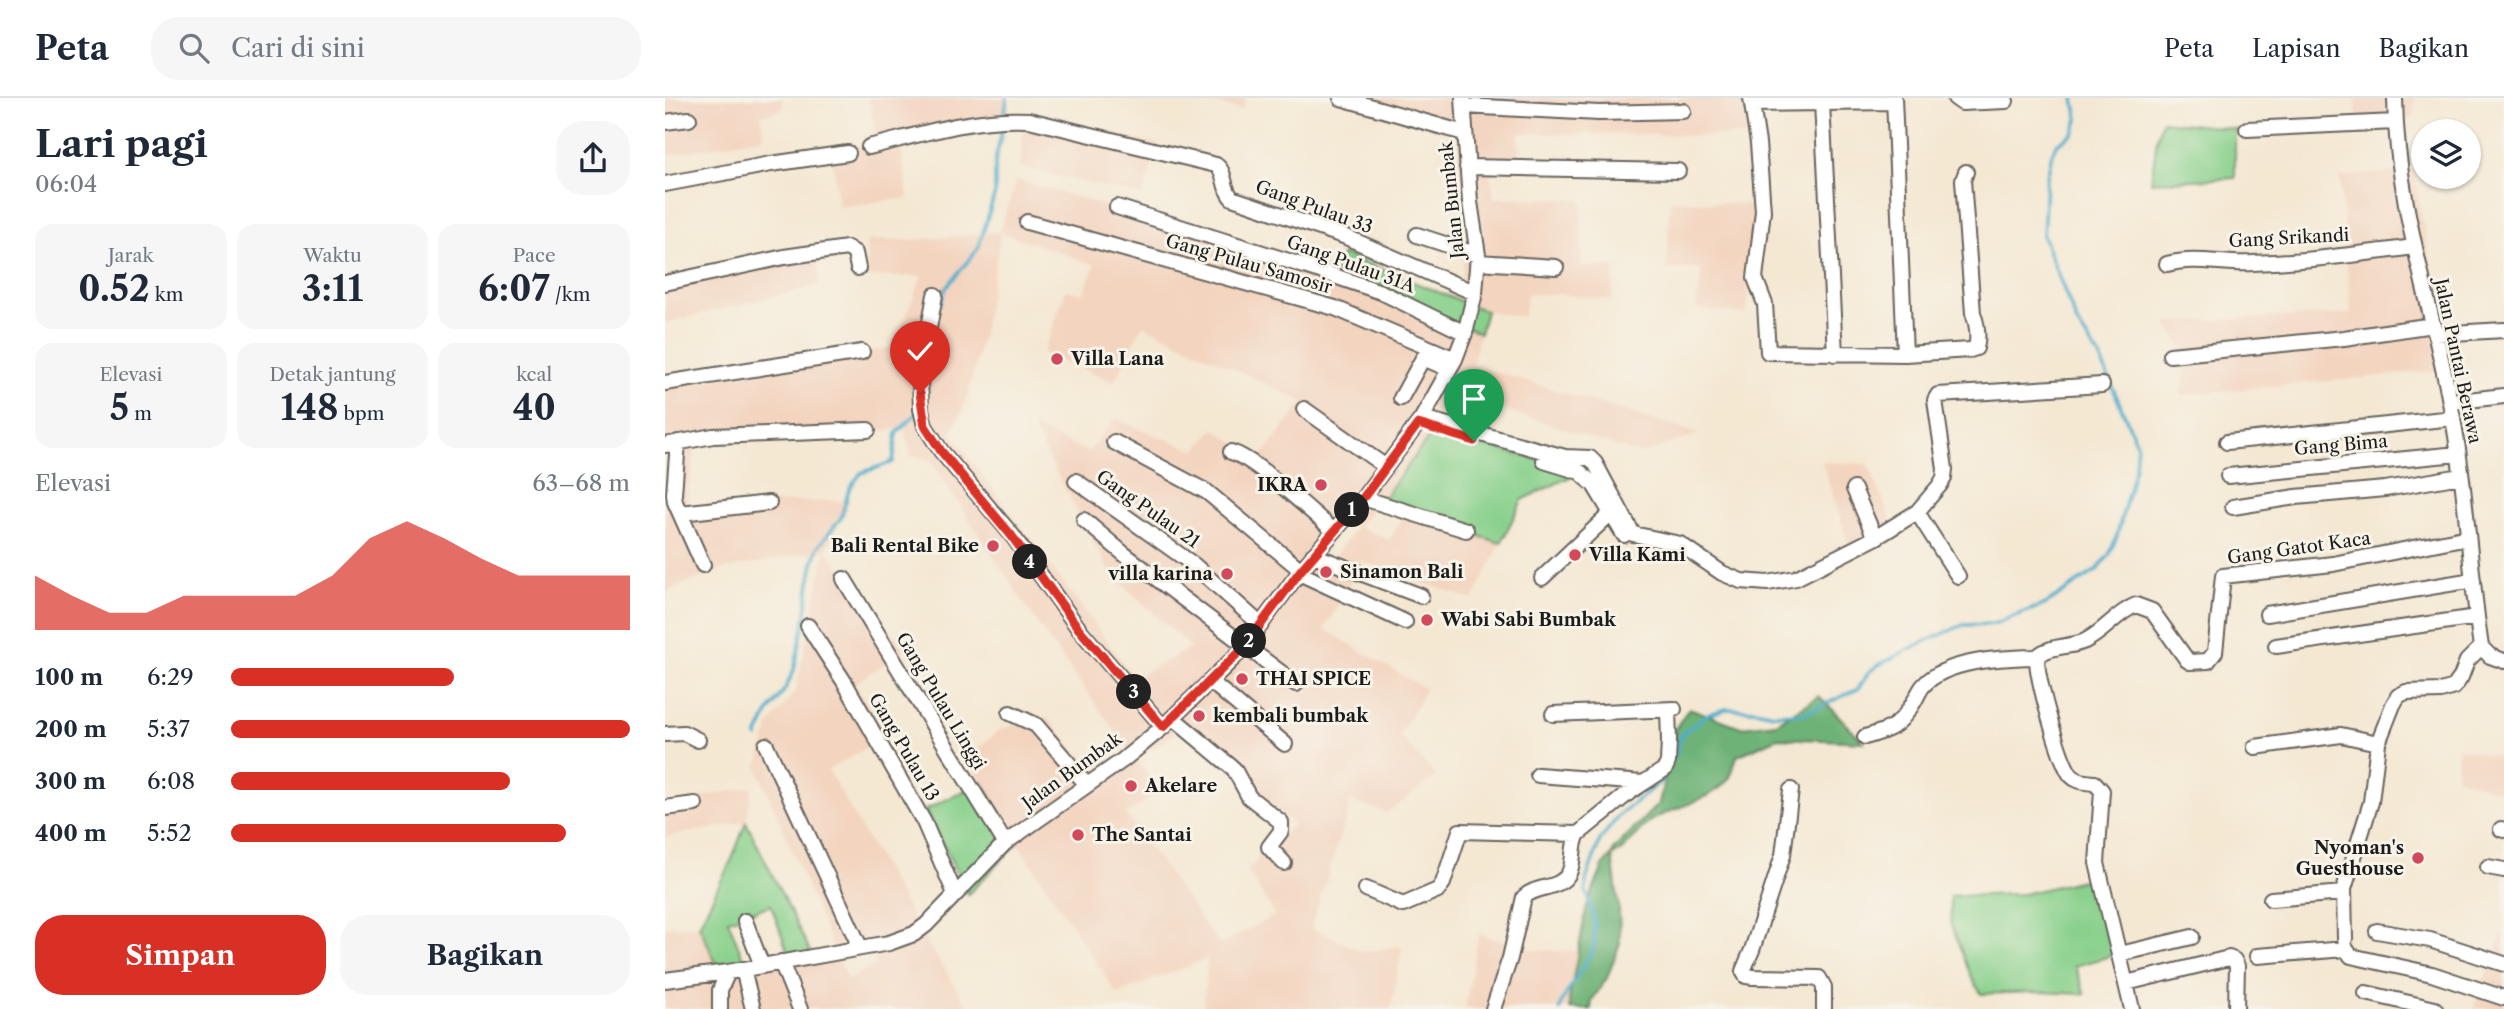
<!DOCTYPE html>
<html lang="id">
<head>
<meta charset="utf-8">
<style>
	body { margin:0; font-family:"Libre Caslon Text",serif; background:#f6f6f7; color:#1f2937; height:100vh; display:flex; flex-direction:column; font-size:26px; white-space:nowrap }
	* { box-sizing:border-box; margin:0 }
	p { font-size:23px; color:#747a83 }
	.icon { flex:none; width:38px; height:38px; fill:none; stroke:currentColor; stroke-width:2; stroke-linecap:round; stroke-linejoin:round }
	.map { position:relative; flex:1; overflow:hidden }
	.drawer { display:flex; flex-direction:column; background:#fff; width:665px }
	.drawer>* { flex:none }
	.buttons { position:absolute; left:1746px; top:21px; display:grid; gap:14px }
	.buttons a { display:grid; place-items:center; width:70px; height:70px; border-radius:50%; background:#fff; box-shadow:0 2px 5px #0004; font-size:35px }
	.pin { position:absolute; display:grid; place-items:center; width:60px; height:60px; color:#fff; margin:-72px -30px; border-radius:50% 50% 50% 0; rotate:-45deg; box-shadow:0 0 7px #0007 }
	.pin .icon { rotate:45deg }
	.km { position:absolute; width:35px; height:35px; margin:-18px; border-radius:50%; background:#222; color:#fff; font-size:19px; line-height:35px; text-align:center }
	.round { display:grid; place-items:center; flex:none; width:74px; height:74px; border-radius:28px; background:#f6f6f7 }
	.headline { display:flex; align-items:center; justify-content:space-between; height:119px; padding:0 35px }
	h1 { font-size:38px; font-weight:800; line-height:52px }
	.figures { display:grid; grid-template-columns:repeat(3,1fr); gap:10px; height:119px; padding:7px 35px }
	.figures div { display:grid; align-content:center; border-radius:18px; background:#f6f6f7; text-align:center }
	.figures b { font-size:35px; font-weight:800 }
	.figures small { font-size:19px; font-weight:400 }
	.figures p { font-size:19px }
	.chart { height:196px; padding:14px 35px }
	.chart p { display:flex; justify-content:space-between }
	.chart svg { width:100%; height:126px; margin-top:7px; fill:#d93025; opacity:.7 }
	.primary-button { display:flex; gap:14px; margin-top:auto; padding:14px 35px }
	.primary-button a { flex:1; height:80px; border-radius:28px; background:#d93025; color:#fff; font-size:28px; font-weight:800; line-height:80px; text-align:center }
	.primary-button a+a { background:#f6f6f7; color:#1f2937 }
	ul { padding:0 35px; list-style:none; font-size:23px }
	li { display:grid; grid-template-columns:112px 84px 1fr; align-items:center; height:52px }
	li i { height:18px; border-radius:9px; background:#d93025 }
	header { display:flex; align-items:center; gap:42px; box-sizing:border-box; height:98px; padding:0 35px; background:#fff; border-bottom:2px solid #e0e1e3 }
	header strong { font-size:33px }
	nav { display:flex; gap:38px; margin-inline-start:auto; font-size:24px }
	.search { width:490px; height:63px; background:#f6f6f7; display:flex; align-items:center; gap:18px; box-sizing:border-box; padding:0 24px; border-radius:28px; color:#747a83; font-size:26px }
	main { display:flex; flex:1; min-height:0 }
	.map>svg:first-child { display:block }
	.built { fill:#f3d4bf; fill-rule:evenodd }
	.green { fill:#88d08b; stroke:#527654; stroke-width:2 }
	.forest { fill:#6eb277; stroke:#45674a; stroke-width:2 }
	.lines { fill:none; stroke-linecap:round; stroke-linejoin:round }
	.stream { stroke:#4dadcc; stroke-width:3.5 }
	.minor-casing { stroke:#68635c; stroke-width:18 }
	.minor { stroke:#fff; stroke-width:14 }
	.route-casing { stroke:#fff; stroke-width:14 }
	.route { stroke:#d93025; stroke-width:9 }
	.poi-dot { fill:#d1495b; stroke:#f7f3e8; stroke-width:2.5 }
	.labels { text-anchor:middle; stroke-width:6; stroke-linejoin:round; paint-order:stroke }
	.street-label { font-size:18px; fill:#1c1c1c; stroke:#f7f3e8 }
	.poi-label { font-size:18px; font-weight:bold; fill:#1c1c1c; stroke:#f7f3e8; text-anchor:start }
</style>
</head>
<body>
<header>
<strong>Peta</strong>
<div class="search"><svg class="icon" aria-label="search" viewBox="0 0 24 24"><circle cx="10" cy="10" r="6"/><path d="M15 15l6 6"/></svg>Cari di sini</div>
<nav><a>Peta</a><a>Lapisan</a><a>Bagikan</a></nav>
</header>
<main>
<section class="drawer">
<div class="headline"><div><h1>Lari pagi</h1><p>06:04</p></div><a class="round"><svg class="icon" aria-label="share" viewBox="0 0 24 24"><path d="M12 15V3M7 8l5-5 5 5M5 13v7h14v-7"/></svg></a></div>
<div class="figures">
<div><p>Jarak</p><b>0.52<small> km</small></b></div>
<div><p>Waktu</p><b>3:11</b></div>
<div><p>Pace</p><b>6:07<small> /km</small></b></div>
</div>
<div class="figures">
<div><p>Elevasi</p><b>5<small> m</small></b></div>
<div><p>Detak jantung</p><b>148<small> bpm</small></b></div>
<div><p>kcal</p><b>40</b></div>
</div>
<div class="chart"><p><span>Elevasi</span>63–68 m</p>
<svg viewBox="0 0 160 44" preserveAspectRatio="none"><path d="M0 44V25L10 32L20 38L30 38L40 32L50 32L60 32L70 32L80 25L90 12L100 6L110 12L120 19L130 25L140 25L150 25L160 25V44z"/></svg>
</div>
<ul>
<li><b>100 m</b>6:29<i style="width:56%"></i></li>
<li><b>200 m</b>5:37<i style="width:100%"></i></li>
<li><b>300 m</b>6:08<i style="width:70%"></i></li>
<li><b>400 m</b>5:52<i style="width:84%"></i></li>
</ul>
<div class="primary-button"><a>Simpan</a><a>Bagikan</a></div>
</section>
<div class="map">
<svg width="1839" height="911" viewBox="0 0 1839 911">
	<rect width="100%" height="100%" fill="#f7f3e8"/>
	<filter id="ink" filterUnits="userSpaceOnUse"><feTurbulence type="fractalNoise" baseFrequency=".0143" numOctaves="2"/><feDisplacementMap in="SourceGraphic" scale="14" xChannelSelector="R" yChannelSelector="G"/><feConvolveMatrix kernelMatrix="1 2 1 2 8 2 1 2 1" color-interpolation-filters="sRGB"/></filter>
	<filter id="wash" filterUnits="userSpaceOnUse"><feTurbulence type="fractalNoise" baseFrequency=".00686" numOctaves="4" result="noise"/><feDisplacementMap in="SourceGraphic" scale="28" xChannelSelector="R" yChannelSelector="G"/><feGaussianBlur stdDeviation="1.57" result="paint"/><feColorMatrix in="noise" values="0 0 0 0 0 0 0 0 0 0 0 0 0 0 0 0 0 1.4 0 .05"/><feComposite in="paint" operator="in"/></filter>
	<g filter="url(#wash)">
		<rect width="100%" height="100%" fill="#f4e8d3"/>
		<path class="built" d="M 0,0 L 117,0 L 119,11 L 96,17 L 99,39 L 5,57 Z
			M 205,0 L 344,0 L 344,18 L 235,41 L 243,100 L 174,109 L 166,51 L 212,46 Z
			M 528,0 L 581,0 L 577,12 Z
			M 697,0 L 1077,0 L 1085,38 L 853,35 L 855,63 L 823,63 L 829,100 L 917,101 L 916,168 L 949,169 L 947,202 L 891,196 L 862,196 L 858,219 L 821,213 L 786,199 L 797,180 L 805,97 L 789,95 L 789,77 L 800,28 Z
			M 1691,0 L 1750,0 L 1748,21 L 1692,21 Z
			M 359,20 L 407,27 L 493,46 L 478,98 L 355,69 Z
			M 1749,72 L 1772,205 L 1793,239 L 1790,271 L 1516,297 L 1522,258 L 1501,224 L 1686,216 L 1675,79 Z
			M 351,82 L 669,173 L 815,235 L 807,267 L 1035,336 L 975,356 L 790,295 L 769,333 L 714,406 L 692,428 L 724,442 L 741,415 L 836,445 L 808,502 L 694,462 L 681,495 L 659,531 L 761,591 L 734,637 L 771,678 L 722,715 L 686,703 L 646,830 L 699,854 L 737,848 L 726,911 L 628,911 L 612,909 L 611,911 L 538,911 L 543,860 L 452,896 L 353,745 L 303,659 L 336,631 L 382,619 L 437,684 L 471,662 L 379,535 L 265,362 L 246,358 L 240,331 L 33,336 L 21,408 L 185,402 L 161,452 L 240,552 L 189,586 L 222,638 L 163,672 L 259,840 L 305,911 L 0,911 L 0,829 L 34,827 L 56,876 L 170,855 L 92,669 L 105,626 L 131,592 L 161,452 L 54,472 L 0,494 L 0,290 L 228,249 L 257,178 L 203,179 L 201,143 L 260,141 L 335,134 ZM 336,134 L 430,167 L 418,196 L 401,192 L 378,255 L 449,284 L 478,227 L 639,304 L 594,361 L 549,330 L 531,353 L 450,321 L 423,354 L 367,329 L 446,476 L 526,549 L 470,580 L 286,335 L 302,302 L 318,234 ZM 678,421 L 691,429 L 655,478 L 641,466 ZM 515,632 L 629,726 L 582,772 L 610,817 L 555,847 L 461,717 L 495,692 L 471,662 ZM 203,851 L 212,866 L 183,882 L 171,855 Z
			M 1005,102 L 1092,107 L 1081,216 L 1031,211 L 1037,171 L 1002,171 Z
			M 151,153 L 155,187 L 0,225 L 0,186 Z
			M 1157,364 L 1203,366 L 1232,436 L 1188,460 Z
			M 1793,650 L 1839,660 L 1839,695 L 1791,679 Z
			M 87,689 L 81,724 L 0,739 L 0,706 Z
			M 1839,833 L 1839,911 L 1808,911 L 1821,877 Z
			M 814,836 L 865,852 L 913,853 L 904,902 L 905,911 L 800,911 Z"/>
		<path class="green" d="M 1497,23 L 1570,31 L 1570,80 L 1486,84 L 1492,41 Z
			M 678,156 L 821,213 L 815,235 L 669,173 Z
			M 769,333 L 915,374 L 857,402 L 836,445 L 714,406 Z
			M 317,684 L 353,745 L 303,796 L 260,712 Z
			M 81,724 L 148,859 L 126,863 L 106,807 L 63,822 L 82,870 L 56,876 L 34,827 L 67,761 Z
			M 1431,779 L 1456,855 L 1410,868 L 1420,896 L 1371,894 L 1316,896 L 1306,878 L 1286,827 L 1285,798 L 1358,796 Z"/>
		<path class="forest" d="M 1154,598 L 1199,644 L 1113,640 L 1072,658 C 1070,664 1068,673 1065,679 C 1051,702 1006,709 984,724 C 971,733 963,752 947,757 L 954,809 L 955,845 L 942,880 L 927,902 L 926,911 L 905,911 L 904,902 L 922,807 L 939,766 L 947,757 L 948,752 L 994,705 L 1010,631 L 1024,610 L 1076,629 L 1111,625 Z"/>
		<g class="lines">
			<path class="stream" d="M 339,20 L 342,0
				M 275,207 L 281,190 L 313,151 L 330,95 L 330,64 L 338,27
				M 92,639 L 103,615 L 120,591 L 129,572 L 140,520 L 147,469 L 153,449 L 176,420 L 184,391 L 196,375 L 228,364 L 232,335 L 251,316
				M 1009,661 L 1017,636 L 1041,617 L 1061,611 L 1090,612 L 1109,616 L 1141,615 L 1193,591 L 1204,574 L 1212,568 L 1250,548 L 1298,527 L 1328,526 L 1381,506 L 1432,472 L 1444,457 L 1452,438 L 1470,369 L 1472,346 L 1435,260 L 1412,225 L 1378,138 L 1381,85 L 1387,55 L 1392,46 L 1408,35 L 1413,22 L 1409,0
				M 895,911 L 897,903 L 929,850 L 930,823 L 921,793 L 921,782 L 935,742 L 955,716 L 996,683 L 1000,677"/>
		</g>
	</g>
	<g filter="url(#ink)">
		<g class="lines">
			<defs>
				<path id="minor" d="M 676,0 L 799,35
					M 1086,0 L 1093,45 L 1098,113 L 1090,180 L 1100,206 L 1103,254 L 1240,256 L 1305,252 L 1311,250 C 1314,238 1312,226 1308,215 L 1298,82 L 1301,74
					M 1229,0 L 1240,256
					M 1290,0 L 1297,5 L 1341,3
					M 1730,0 C 1731,105 1766,203 1785,304 C 1801,385 1804,467 1816,549 L 1825,558 L 1839,563
					M 1157,5 L 1170,256
					M 1087,6 L 1229,4
					M 799,8 L 934,15 L 1018,13
					M 0,24 L 24,21
					M 1582,31 L 1730,24
					M 204,49 C 257,36 309,19 364,22 L 551,67 C 562,75 557,90 567,100 L 681,139 L 810,195
					M 802,69 L 1013,73
					M 0,86 L 106,66 L 183,55
					M 452,109 L 652,172 L 716,194 L 800,235
					M 362,124 L 670,210 L 790,261
					M 752,137 L 813,157
					M 813,164 L 891,169
					M 1502,166 C 1532,158 1558,167 1588,165 C 1642,163 1695,156 1749,149
					M 0,185 L 119,159 L 182,150 L 190,155 L 193,170
					M 270,197 L 255,279 L 256,311 L 260,328 L 276,353 L 347,437 L 414,531 L 498,629
					M 1770,236 L 1839,232
					M 1505,257 L 1679,240 L 1768,227
					M 0,285 L 197,254
					M 736,300 L 758,260 L 784,271
					M 1785,304 L 1839,298
					M 639,311 L 721,369
					M 757,320 L 900,359 L 925,360 L 930,365 L 968,436 L 1015,446 L 1057,475 L 1076,483 L 1103,485 L 1131,480 L 1210,440 L 1252,414 L 1275,387 L 1279,380 L 1280,371 L 1270,302 L 1273,297 L 1437,287
					M 13,344 L 9,396 L 10,404 L 38,467
					M 449,344 L 542,394 L 636,472
					M 1562,344 L 1788,320
					M 0,347 L 48,338 L 203,332
					M 566,354 C 590,360 647,415 669,433
					M 879,363 L 915,374 L 929,387 L 959,437
					M 1563,378 L 1793,356
					M 411,383 L 529,467 L 596,527
					M 1189,391 L 1210,440
					M 698,400 L 801,432
					M 1568,409 L 1631,399 L 1720,391 L 1796,378
					M 1252,414 L 1293,478
					M 16,415 L 104,405
					M 419,422 L 459,456 L 631,586
					M 648,457 L 756,498
					M 634,475 L 740,524
					M 877,480 L 945,416
					M 179,481 L 340,745
					M 1602,516 L 1808,482
					M 143,528 L 180,585 L 259,724 L 290,796
					M 1611,548 L 1812,519
					M 1372,559 C 1383,547 1405,550 1420,543 C 1439,534 1451,515 1471,507 L 1487,513 L 1522,562 L 1525,564 L 1543,563 L 1550,554 L 1558,478 L 1668,466 L 1803,439
					M 1372,559 C 1371,578 1394,660 1405,676 C 1411,684 1420,684 1430,685 L 1437,693 L 1432,765 L 1467,911
					M 545,583 L 620,646
					M 345,615 L 371,627 L 422,687
					M 888,616 L 1009,611
					M 508,620 L 569,671 L 584,699 L 616,724 L 616,733 L 604,749 L 619,765
					M 0,636 L 19,635 L 33,642
					M 1200,639 C 1225,632 1233,629 1247,607 C 1251,601 1254,593 1258,588 C 1281,561 1339,560 1372,559
					M 101,647 L 195,849
					M 1590,649 L 1676,637 L 1713,645
					M 873,677 L 978,685
					M 1126,692 L 1118,757 L 1087,852 L 1078,873 L 1081,878 L 1088,879 L 1154,880 L 1159,889 L 1159,911
					M 0,710 L 30,706
					M 1836,731 L 1839,732
					M 1823,769 L 1839,772
					M 701,791 L 738,807 L 773,792 L 778,785 L 795,733 L 913,736
					M 1606,801 L 1678,795
					M 80,823 L 97,868
					M 1712,833 L 1765,842 L 1839,866
					M 1680,841 L 1679,791 L 1706,704 L 1713,645 L 1728,607 L 1733,598 L 1741,594 L 1776,593 L 1789,589 L 1796,579 L 1802,563 L 1816,549
					M 1455,856 L 1527,839
					M 1592,858 L 1681,851 L 1686,858 L 1767,876 L 1839,900
					M 116,864 L 135,911
					M 78,871 L 88,911
					M 0,882 L 63,874 L 224,845 L 249,836 L 261,827 L 340,745 L 458,662 L 498,629 L 576,553 L 636,472 L 698,400 L 757,320 L 790,261 L 800,235 L 810,195 L 813,157 L 805,104 L 798,0
					M 1461,885 L 1564,860 L 1569,862 L 1572,868 L 1571,911
					M 1701,895 L 1770,911
					M 55,911 L 55,892 L 63,874
					M 828,911 L 845,860 L 859,799 C 871,787 895,792 904,775 C 910,763 906,749 913,736 L 966,693 L 1000,671 L 1003,664 L 1004,642 L 1003,613"/>
			</defs>
			<use href="#minor" class="minor-casing"/>
			<use href="#minor" class="minor"/>
		</g>
	</g>
	<g class="lines" filter="url(#ink)">
		<defs>
			<path id="route" d="M 255,295 L 260,328 L 276,353 L 346,437 L 414,531 L 498,629 L 580,548 L 636,472 L 698,400 L 753,326 L 809,343"/>
		</defs>
		<use href="#route" class="route-casing"/>
		<use href="#route" class="route"/>
	</g>
	<g class="poi-dot">
		<circle cx="392" cy="261" r="7"/>
		<circle cx="656" cy="387" r="7"/>
		<circle cx="328" cy="448" r="7"/>
		<circle cx="910" cy="457" r="7"/>
		<circle cx="661" cy="474" r="7"/>
		<circle cx="562" cy="476" r="7"/>
		<circle cx="762" cy="522" r="7"/>
		<circle cx="577" cy="581" r="7"/>
		<circle cx="534" cy="618" r="7"/>
		<circle cx="466" cy="688" r="7"/>
		<circle cx="413" cy="737" r="7"/>
		<circle cx="1753" cy="760" r="7"/>
	</g>
	<g class="labels">
		<g class="street-label">
			<text transform="translate(787 102) rotate(-96)" y="6">Jalan Bumbak</text>
			<text transform="translate(649 109) rotate(20)" y="6">Gang Pulau 33</text>
			<text transform="translate(1624 140) rotate(-3)" y="6">Gang Srikandi</text>
			<text transform="translate(584 166) rotate(16)" y="6">Gang Pulau Samosir</text>
			<text transform="translate(686 166) rotate(20)" y="6">Gang Pulau 31A</text>
			<text transform="translate(1793 263) rotate(78)" y="6">Jalan Pantai Berawa</text>
			<text transform="translate(1676 347) rotate(-5)" y="6">Gang Bima</text>
			<text transform="translate(483 411) rotate(35)" y="6">Gang Pulau 21</text>
			<text transform="translate(1634 450) rotate(-8)" y="6">Gang Gatot Kaca</text>
			<text transform="translate(276 603) rotate(59)" y="6">Gang Pulau Linggi</text>
			<text transform="translate(239 649) rotate(60)" y="6">Gang Pulau 13</text>
			<text transform="translate(407 673) rotate(-36)" y="6">Jalan Bumbak</text>
		</g>
		<g class="poi-label">
			<text x="406" y="267">Villa Lana</text>
			<text x="642" y="393" text-anchor="end">IKRA</text>
			<text x="314" y="454" text-anchor="end">Bali Rental Bike</text>
			<text x="924" y="463">Villa Kami</text>
			<text x="675" y="480">Sinamon Bali</text>
			<text x="548" y="482" text-anchor="end">villa karina</text>
			<text x="776" y="528">Wabi Sabi Bumbak</text>
			<text x="591" y="587">THAI SPICE</text>
			<text x="548" y="624">kembali bumbak</text>
			<text x="480" y="694">Akelare</text>
			<text x="427" y="743">The Santai</text>
			<text x="1739" y="756" text-anchor="end">Nyoman's<tspan x="1739" dy="21">Guesthouse</tspan></text>
		</g>
	</g>
</svg>
<div class="buttons">
<a><svg class="icon" aria-label="layers" viewBox="0 0 24 24"><path d="M12 4l9 5-9 5-9-5zM3 14l9 5 9-5"/></svg></a>
</div>
<div class="pin" style="left:809px;top:343px;background:#1e9e55"><svg class="icon" aria-label="arrive" viewBox="0 0 24 24"><path d="M6 21V4h12l-3 4 3 4H6"/></svg></div>
<div class="pin" style="left:255px;top:295px;background:#d93025"><svg class="icon" aria-label="check" viewBox="0 0 24 24"><path d="M5 12l5 5 9-10"/></svg></div>
<b class="km" style="left:687px;top:412px">1</b>
<b class="km" style="left:584px;top:543px">2</b>
<b class="km" style="left:469px;top:594px">3</b>
<b class="km" style="left:365px;top:464px">4</b>
</div>
</main>
</body>
</html>
